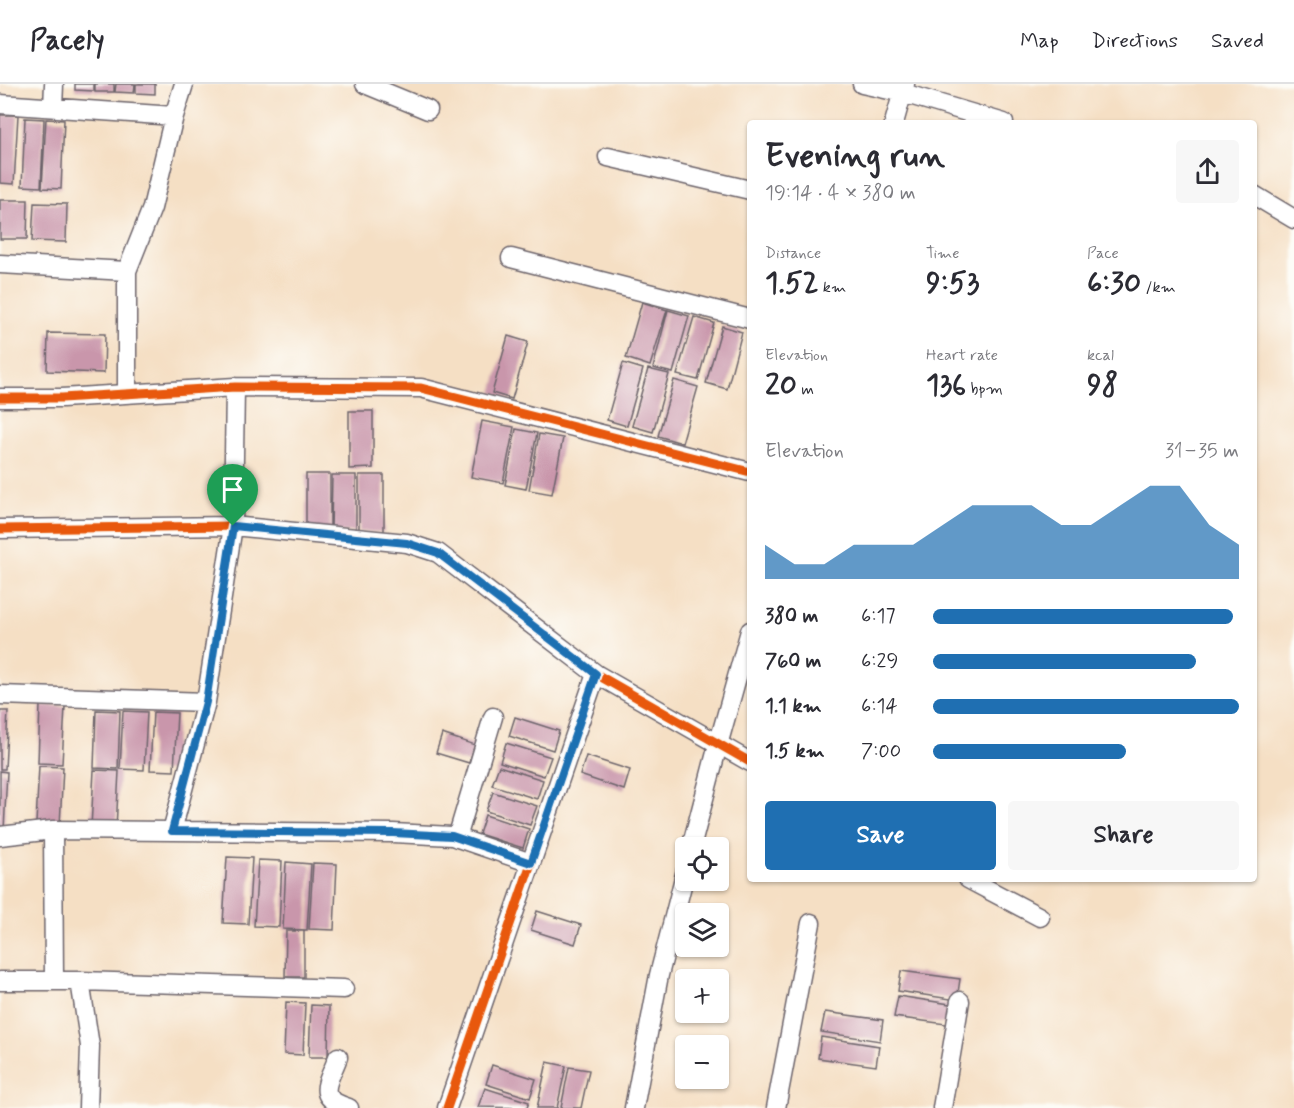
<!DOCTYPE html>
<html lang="en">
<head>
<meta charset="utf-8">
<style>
	body { margin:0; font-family:Mynerve,sans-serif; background:#f7f7f7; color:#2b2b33; height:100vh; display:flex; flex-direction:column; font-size:22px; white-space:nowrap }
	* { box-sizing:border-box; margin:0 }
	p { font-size:20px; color:#7c7c81 }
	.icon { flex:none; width:33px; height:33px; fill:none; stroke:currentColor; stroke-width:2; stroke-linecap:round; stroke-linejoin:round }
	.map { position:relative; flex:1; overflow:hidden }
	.drawer { position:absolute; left:747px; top:36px; width:510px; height:762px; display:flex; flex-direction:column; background:#fff; border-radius:6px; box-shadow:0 2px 4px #0004 }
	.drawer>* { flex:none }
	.fabs { position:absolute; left:675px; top:753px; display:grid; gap:12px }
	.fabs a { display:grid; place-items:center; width:54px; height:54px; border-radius:6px; background:#fff; box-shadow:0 2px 4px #0004; font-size:30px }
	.pin { position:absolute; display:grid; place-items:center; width:51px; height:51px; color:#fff; margin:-62px -26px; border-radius:50% 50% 50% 0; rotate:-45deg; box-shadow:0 0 6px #0007 }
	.pin .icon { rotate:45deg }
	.round { display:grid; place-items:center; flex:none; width:63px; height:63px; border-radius:6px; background:#f7f7f7 }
	.head { display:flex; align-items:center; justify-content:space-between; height:102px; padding:0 18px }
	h1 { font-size:33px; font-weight:700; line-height:45px }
	.stats { display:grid; grid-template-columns:repeat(3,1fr); gap:9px; height:102px; padding:6px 18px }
	.stats div { display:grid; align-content:center }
	.stats b { font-size:30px; font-weight:700 }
	.stats small { font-size:16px; font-weight:400 }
	.stats p { font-size:16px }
	.chart { height:168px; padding:12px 18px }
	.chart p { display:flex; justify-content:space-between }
	.chart svg { width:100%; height:108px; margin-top:6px; fill:#1f6fb2; opacity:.7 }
	.cta { display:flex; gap:12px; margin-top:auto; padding:12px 18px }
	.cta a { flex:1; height:69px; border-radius:6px; background:#1f6fb2; color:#fff; font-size:24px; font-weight:700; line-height:69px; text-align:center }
	.cta a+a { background:#f7f7f7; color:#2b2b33 }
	ul { padding:0 18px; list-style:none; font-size:20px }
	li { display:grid; grid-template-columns:96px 72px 1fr; align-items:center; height:45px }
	li i { height:15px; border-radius:8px; background:#1f6fb2 }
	header { display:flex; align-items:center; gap:36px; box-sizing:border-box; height:84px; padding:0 30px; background:#fff; border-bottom:2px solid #e1e1e2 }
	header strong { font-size:28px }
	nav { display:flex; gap:33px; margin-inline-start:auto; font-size:21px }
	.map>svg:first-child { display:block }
	.building { fill:#c996ab }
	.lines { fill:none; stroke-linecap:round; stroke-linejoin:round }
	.street-casing { stroke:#6c646b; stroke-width:21 }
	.street { stroke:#fff; stroke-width:18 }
	.cycleway-casing { stroke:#fdfcf7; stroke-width:13 }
	.cycleway { stroke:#e8590c; stroke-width:9 }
	.route-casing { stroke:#fff; stroke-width:12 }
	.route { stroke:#1f6fb2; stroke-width:8 }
</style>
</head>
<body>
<header>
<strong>Pacely</strong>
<nav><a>Map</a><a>Directions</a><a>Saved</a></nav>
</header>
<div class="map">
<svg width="1294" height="1024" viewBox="0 0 1294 1024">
	<rect width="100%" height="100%" fill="#fdfcf7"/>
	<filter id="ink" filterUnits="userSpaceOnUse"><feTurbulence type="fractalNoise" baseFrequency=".0167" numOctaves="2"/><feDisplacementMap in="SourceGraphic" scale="12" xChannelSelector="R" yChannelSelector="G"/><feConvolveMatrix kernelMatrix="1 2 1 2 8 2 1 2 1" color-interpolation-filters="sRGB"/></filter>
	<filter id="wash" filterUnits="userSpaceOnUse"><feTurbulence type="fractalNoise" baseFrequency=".008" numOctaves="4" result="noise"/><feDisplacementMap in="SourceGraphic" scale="24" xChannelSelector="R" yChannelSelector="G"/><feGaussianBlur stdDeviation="1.35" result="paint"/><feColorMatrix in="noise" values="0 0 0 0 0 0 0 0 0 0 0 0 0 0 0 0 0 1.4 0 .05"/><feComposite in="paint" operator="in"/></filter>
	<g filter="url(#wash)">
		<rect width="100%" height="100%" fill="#f5dfc4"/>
		<g id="blocks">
			<path class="building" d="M 75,0 L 94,0 L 94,7 L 75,6 Z
				M 95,0 L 114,0 L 114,8 L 95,8 Z
				M 116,0 L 135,0 L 134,9 L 115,8 Z
				M 136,0 L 155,0 L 155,10 L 136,9 Z
				M 0,31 L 18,31 L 14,100 L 0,99 Z
				M 25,34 L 44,35 L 41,103 L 22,102 Z
				M 46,35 L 64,36 L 61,105 L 42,104 Z
				M 0,116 L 28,116 L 27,155 L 0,155 Z
				M 34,119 L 67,120 L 66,158 L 32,157 Z
				M 642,218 L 667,226 L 650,282 L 626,274 Z
				M 668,226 L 689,232 L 673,289 L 653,284 Z
				M 694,233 L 714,239 L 698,296 L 677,291 Z
				M 722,242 L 742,248 L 727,305 L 706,299 Z
				M 48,249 L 105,250 L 104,289 L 47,287 Z
				M 508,252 L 528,258 L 512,315 L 492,309 Z
				M 623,279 L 643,285 L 627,342 L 607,336 Z
				M 648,285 L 669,290 L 653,348 L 632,342 Z
				M 674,296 L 698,303 L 682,359 L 658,352 Z
				M 349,327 L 373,327 L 373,384 L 349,385 Z
				M 482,337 L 514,343 L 503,399 L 471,393 Z
				M 516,345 L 537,349 L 526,405 L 505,401 Z
				M 539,350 L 563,354 L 552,410 L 529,406 Z
				M 306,390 L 330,390 L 330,447 L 306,447 Z
				M 332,391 L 356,391 L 356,448 L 331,448 Z
				M 359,391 L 384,391 L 384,448 L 359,448 Z
				M 40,621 L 65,622 L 62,680 L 38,679 Z
				M 96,626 L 120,627 L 118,685 L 94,684 Z
				M 0,627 L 8,627 L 5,685 L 0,685 Z
				M 123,627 L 147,628 L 144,686 L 120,685 Z
				M 153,628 L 177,629 L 174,687 L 150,686 Z
				M 515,633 L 559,647 L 553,666 L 509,652 Z
				M 442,650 L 475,661 L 469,679 L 436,669 Z
				M 506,659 L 551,673 L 544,692 L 500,678 Z
				M 586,672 L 630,686 L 624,706 L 580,691 Z
				M 39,682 L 63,683 L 60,741 L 36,739 Z
				M 499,682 L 543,696 L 537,715 L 492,701 Z
				M 94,686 L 119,687 L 116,745 L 91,744 Z
				M 0,687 L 7,688 L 4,746 L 0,746 Z
				M 493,708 L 537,722 L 530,741 L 486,727 Z
				M 485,731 L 529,745 L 523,764 L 479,750 Z
				M 227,773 L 252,774 L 248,840 L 223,839 Z
				M 258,776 L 282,777 L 279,843 L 254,842 Z
				M 286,778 L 311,780 L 307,846 L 283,845 Z
				M 313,779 L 337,780 L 334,846 L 309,845 Z
				M 537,827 L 581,841 L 575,860 L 531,846 Z
				M 286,847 L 304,847 L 304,893 L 285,893 Z
				M 901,887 L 960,895 L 957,916 L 898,907 Z
				M 898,912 L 956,921 L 953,941 L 894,933 Z
				M 286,918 L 305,919 L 303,971 L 284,970 Z
				M 311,921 L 329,922 L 328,973 L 309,973 Z
				M 825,928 L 883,936 L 880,957 L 821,948 Z
				M 821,953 L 879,962 L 876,982 L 818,974 Z
				M 547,978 L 566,982 L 557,1024 L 537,1024 Z
				M 492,981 L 536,995 L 530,1014 L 486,1000 Z
				M 569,983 L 589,986 L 581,1024 L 561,1024 Z
				M 485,1004 L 529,1018 L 527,1024 L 478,1023 Z"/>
		</g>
	</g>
	<g filter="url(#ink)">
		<use href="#blocks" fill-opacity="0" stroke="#6c646b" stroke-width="1.5"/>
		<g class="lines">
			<defs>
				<path id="street" d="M 365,0 L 428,26
					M 862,0 L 903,9 L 1004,39
					M 0,20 L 174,32
					M 53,24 L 54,0
					M 894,39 L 905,0
					M 608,73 L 750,106
					M 1254,111 L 1294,135
					M 511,174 L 750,235
					M 0,180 L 127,187
					M 127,309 L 127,187 L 152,124 L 174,32 L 184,0
					M 0,314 L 62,314 L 235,303 L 421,304 L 750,388
					M 0,445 L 233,442 L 407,459 L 438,469 L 596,590
					M 0,611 L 206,618
					M 53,746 L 54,897
					M 172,747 L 206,618 L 233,442 L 235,303
					M 0,752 L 53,746 L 393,749 L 452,752 L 531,779
					M 457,754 L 493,633
					M 691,764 L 718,661 L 750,547
					M 968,795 L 1040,833
					M 0,897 L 80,897 L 344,905
					M 80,897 L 90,962 L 88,1024
					M 338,973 C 328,1000 314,1013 349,1024
					M 447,1024 L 596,590 L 750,678
					M 634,1024 L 659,891 L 686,786
					M 776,1024 L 811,839
					M 942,1024 L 960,917"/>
			</defs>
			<use href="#street" class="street-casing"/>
			<use href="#street" class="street"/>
			<defs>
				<path id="cycleway" d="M 0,314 L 62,314 L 235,303 L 421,304 L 750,388
					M 0,445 L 233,442 L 407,459 L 438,469 L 596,590
					M 447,1024 L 596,590 L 750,678"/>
			</defs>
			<use href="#cycleway" class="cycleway-casing"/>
			<use href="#cycleway" class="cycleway"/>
		</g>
	</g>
	<g class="lines" filter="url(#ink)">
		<defs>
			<path id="route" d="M 233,442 L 407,459 L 438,469 L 596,590 L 531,779 L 452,752 L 393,749 L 172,747 L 206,618 Z"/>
		</defs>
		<use href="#route" class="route-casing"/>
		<use href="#route" class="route"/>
	</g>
</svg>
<div class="fabs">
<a><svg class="icon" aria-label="locate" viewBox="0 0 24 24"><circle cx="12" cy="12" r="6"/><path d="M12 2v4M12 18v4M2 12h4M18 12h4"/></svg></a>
<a><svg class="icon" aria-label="layers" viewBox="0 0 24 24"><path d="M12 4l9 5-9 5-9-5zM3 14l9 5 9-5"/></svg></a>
<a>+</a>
<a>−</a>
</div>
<div class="pin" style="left:233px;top:442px;background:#1e9e55"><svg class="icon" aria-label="arrive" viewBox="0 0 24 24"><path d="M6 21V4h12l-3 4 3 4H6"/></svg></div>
<section class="drawer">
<div class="head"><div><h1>Evening run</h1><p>19:14 · 4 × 380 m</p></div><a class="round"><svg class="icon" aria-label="share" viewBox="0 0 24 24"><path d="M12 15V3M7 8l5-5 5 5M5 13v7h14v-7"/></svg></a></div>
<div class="stats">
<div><p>Distance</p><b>1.52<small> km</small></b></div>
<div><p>Time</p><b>9:53</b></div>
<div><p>Pace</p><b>6:30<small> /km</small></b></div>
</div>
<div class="stats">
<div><p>Elevation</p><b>20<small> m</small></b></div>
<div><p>Heart rate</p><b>136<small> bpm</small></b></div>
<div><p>kcal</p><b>98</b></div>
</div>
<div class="chart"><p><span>Elevation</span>31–35 m</p>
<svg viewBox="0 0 160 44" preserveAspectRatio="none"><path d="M0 44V30L10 38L20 38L30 30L40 30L50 30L60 22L70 14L80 14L90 14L100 22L110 22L120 14L130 6L140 6L150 22L160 30V44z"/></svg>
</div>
<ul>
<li><b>380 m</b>6:17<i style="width:98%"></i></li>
<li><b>760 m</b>6:29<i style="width:86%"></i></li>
<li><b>1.1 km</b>6:14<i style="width:100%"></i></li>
<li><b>1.5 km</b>7:00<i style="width:63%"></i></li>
</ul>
<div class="cta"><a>Save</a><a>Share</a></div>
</section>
</div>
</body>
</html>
